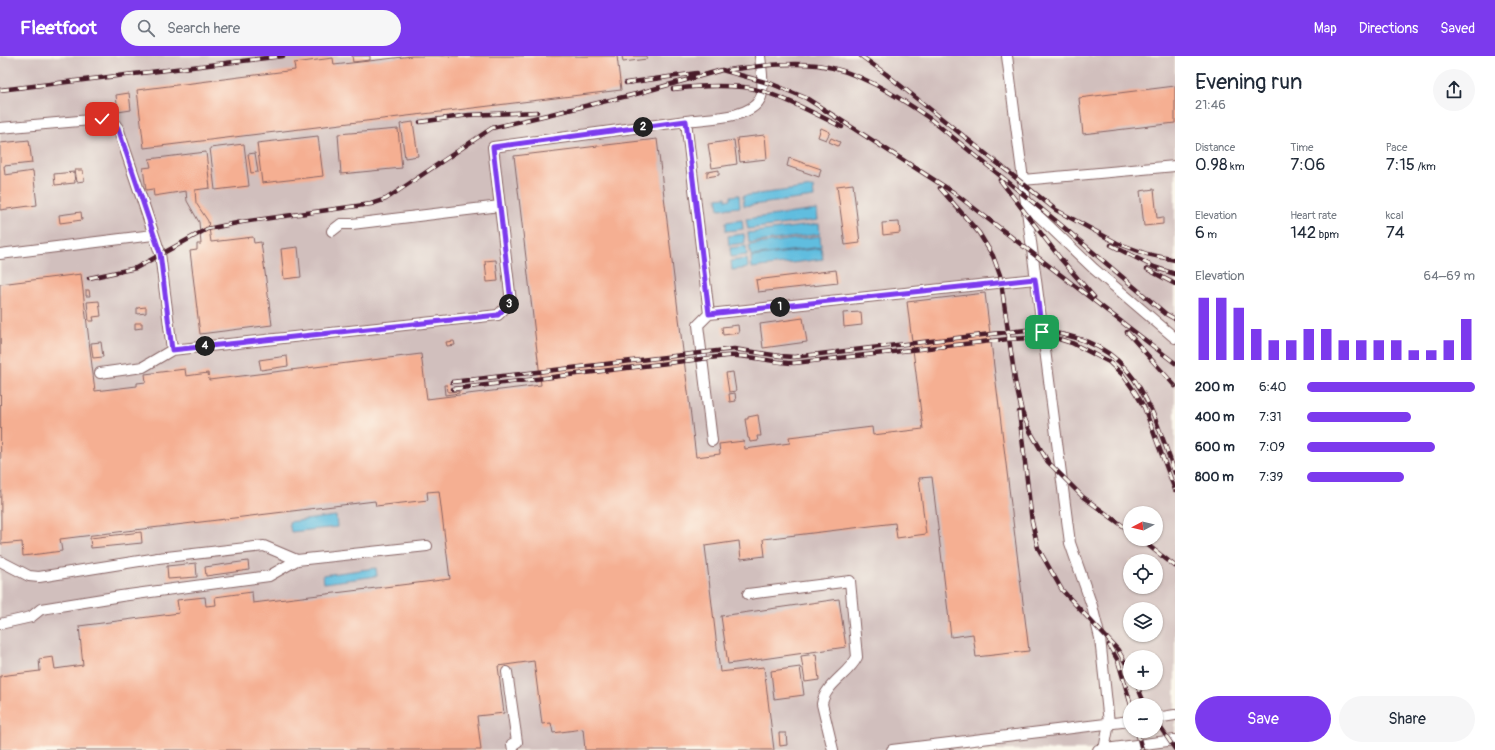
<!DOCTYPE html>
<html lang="en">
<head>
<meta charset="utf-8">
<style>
	body { margin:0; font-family:Pangolin,sans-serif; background:#f6f6f7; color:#1f2937; height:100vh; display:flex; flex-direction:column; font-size:15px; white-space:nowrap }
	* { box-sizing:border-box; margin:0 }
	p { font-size:13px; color:#747a83 }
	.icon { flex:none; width:22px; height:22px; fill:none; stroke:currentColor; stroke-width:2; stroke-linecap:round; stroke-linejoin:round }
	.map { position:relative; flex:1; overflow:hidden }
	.panel { display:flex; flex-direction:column; background:#fff; width:320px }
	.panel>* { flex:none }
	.needle { width:26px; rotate:263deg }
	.tools { position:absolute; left:1123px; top:450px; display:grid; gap:8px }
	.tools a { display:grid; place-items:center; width:40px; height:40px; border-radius:50%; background:#fff; box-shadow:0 1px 3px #0004; font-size:20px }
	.pin { position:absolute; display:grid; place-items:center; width:34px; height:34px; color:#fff; margin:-17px; border-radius:8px; box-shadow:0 2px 6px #0006 }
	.km { position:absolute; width:20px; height:20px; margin:-10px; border-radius:50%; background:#222; color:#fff; font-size:11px; line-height:20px; text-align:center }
	.round { display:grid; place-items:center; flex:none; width:42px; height:42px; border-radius:21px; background:#f6f6f7 }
	.head { display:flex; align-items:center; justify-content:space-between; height:68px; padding:0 20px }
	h1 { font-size:22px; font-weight:600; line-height:30px }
	.stats { display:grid; grid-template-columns:repeat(3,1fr); gap:6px; height:68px; padding:4px 20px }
	.stats div { display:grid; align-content:center }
	.stats b { font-size:17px; font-weight:600 }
	.stats small { font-size:11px; font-weight:400 }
	.stats p { font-size:11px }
	.chart { height:112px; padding:8px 20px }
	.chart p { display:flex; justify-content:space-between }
	.chart svg { width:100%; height:72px; margin-top:4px; stroke:#7c3aed; stroke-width:6 }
	.cta { display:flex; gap:8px; margin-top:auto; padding:8px 20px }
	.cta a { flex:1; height:46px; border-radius:24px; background:#7c3aed; color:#fff; font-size:16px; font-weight:600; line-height:46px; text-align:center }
	.cta a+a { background:#f6f6f7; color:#1f2937 }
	ul { padding:0 20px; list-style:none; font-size:13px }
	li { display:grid; grid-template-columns:64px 48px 1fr; align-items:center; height:30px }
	li i { height:10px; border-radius:5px; background:#7c3aed }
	header { display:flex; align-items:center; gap:24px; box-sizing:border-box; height:56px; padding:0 20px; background:#7c3aed; color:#fff }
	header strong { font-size:19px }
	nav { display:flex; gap:22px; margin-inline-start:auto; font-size:14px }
	.search { width:280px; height:36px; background:#f6f6f7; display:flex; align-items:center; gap:10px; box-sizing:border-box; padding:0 14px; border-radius:22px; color:#747a83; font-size:15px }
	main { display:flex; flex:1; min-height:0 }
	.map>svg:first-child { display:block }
	.industrial { fill:#d1bfbd; fill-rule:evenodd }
	.water { fill:#61bddf; stroke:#566e85 }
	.building { fill:#f5af92 }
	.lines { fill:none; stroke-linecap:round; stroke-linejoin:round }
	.minor-casing { stroke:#876464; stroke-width:12 }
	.minor { stroke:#fff; stroke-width:10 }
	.rail-casing { stroke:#4a1f2b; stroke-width:4.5 }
	.rail { stroke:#fbf7ec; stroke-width:3; stroke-dasharray:9; stroke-linecap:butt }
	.route-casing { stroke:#fff; stroke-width:8 }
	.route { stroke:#7c3aed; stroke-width:5 }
</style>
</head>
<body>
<header>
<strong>Fleetfoot</strong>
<div class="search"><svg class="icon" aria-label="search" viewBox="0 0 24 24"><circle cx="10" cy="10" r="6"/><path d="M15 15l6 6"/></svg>Search here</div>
<nav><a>Map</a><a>Directions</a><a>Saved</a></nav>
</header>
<main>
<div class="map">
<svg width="1175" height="694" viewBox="0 0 1175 694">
	<rect width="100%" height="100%" fill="#fbf7ec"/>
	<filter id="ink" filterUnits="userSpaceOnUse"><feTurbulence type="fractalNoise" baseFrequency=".025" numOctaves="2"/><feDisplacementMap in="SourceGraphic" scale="8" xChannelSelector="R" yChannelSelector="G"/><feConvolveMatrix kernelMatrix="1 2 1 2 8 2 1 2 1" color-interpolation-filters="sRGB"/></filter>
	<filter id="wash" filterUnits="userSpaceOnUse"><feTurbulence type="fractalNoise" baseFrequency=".012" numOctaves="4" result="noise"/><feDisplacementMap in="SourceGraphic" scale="16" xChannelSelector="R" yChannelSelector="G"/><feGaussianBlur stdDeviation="0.9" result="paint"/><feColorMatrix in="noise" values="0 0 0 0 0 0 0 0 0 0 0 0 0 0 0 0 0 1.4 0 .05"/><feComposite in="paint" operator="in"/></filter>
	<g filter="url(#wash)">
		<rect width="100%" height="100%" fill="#f7e5cf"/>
		<path class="industrial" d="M 0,0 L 1175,0 L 1175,694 L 0,694 ZM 1130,457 L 1156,457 L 1156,483 L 1130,483 ZM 1130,505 L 1156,505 L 1156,531 L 1130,531 ZM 1130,553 L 1156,553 L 1156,579 L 1130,579 ZM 1130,601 L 1156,601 L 1156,627 L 1130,627 ZM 1130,649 L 1156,649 L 1156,675 L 1130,675 Z"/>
		<path class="water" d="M 813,131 L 814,141 L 744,150 L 743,140 Z
			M 739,139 L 740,151 L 719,153 L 717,142 L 726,141 L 726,144 L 731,143 L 731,140 Z
			M 817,154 L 818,164 L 748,173 L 746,163 Z
			M 742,164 L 743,173 L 726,175 L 726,166 Z
			M 819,168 L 820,178 L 749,187 L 748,177 Z
			M 744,178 L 745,187 L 729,189 L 728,180 Z
			M 820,180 L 821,191 L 751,200 L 749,189 Z
			M 746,190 L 747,199 L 731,201 L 730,192 Z
			M 821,192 L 823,203 L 752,212 L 751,201 Z
			M 747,203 L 748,212 L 732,214 L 731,205 Z
			M 336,460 L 337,471 L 291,476 L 289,466 Z
			M 376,512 L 377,520 L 324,527 L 323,519 Z"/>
		<g id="blocks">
			<path class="building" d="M 352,0 L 370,0 L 370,4 L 353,6 Z
				M 412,0 L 617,0 L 621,34 L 144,92 L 137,34 L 295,14 L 294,7 L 333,2 L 334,9 Z
				M 622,0 L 647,0 L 647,3 L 623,6 Z
				M 1175,30 L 1175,67 L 1083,78 L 1079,42 Z
				M 129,37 L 131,54 L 118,56 L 116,39 Z
				M 413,66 L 418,100 L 405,102 L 400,68 Z
				M 821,72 L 830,76 L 826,84 L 818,81 Z
				M 398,73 L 402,112 L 341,118 L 338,78 Z
				M 765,79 L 767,103 L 740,106 L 737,82 Z
				M 318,80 L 323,120 L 262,127 L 257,87 Z
				M 831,82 L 840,86 L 838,90 L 829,86 Z
				M 657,83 L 696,401 L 720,398 L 719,388 L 744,385 L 745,393 L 790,387 L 789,381 L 872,371 L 873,379 L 923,373 L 907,246 L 985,237 L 1029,595 L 976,601 L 973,578 L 951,581 L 932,421 L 919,422 L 926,478 L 897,482 L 895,467 L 763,483 L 765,500 L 741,503 L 739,485 L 705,490 L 720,616 L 764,611 L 774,694 L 585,694 L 583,673 L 553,677 L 551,667 L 542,668 L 534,605 L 498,610 L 504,657 L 477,660 L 481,694 L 0,694 L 0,620 L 40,615 L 39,603 L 53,601 L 55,613 L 83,609 L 79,570 L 179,557 L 177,544 L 205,541 L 206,550 L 216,549 L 215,541 L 252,536 L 253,547 L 450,523 L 439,435 L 427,436 L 428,444 L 376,450 L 375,445 L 60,483 L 62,495 L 23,500 L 22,486 L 1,488 L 0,228 L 81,218 L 95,335 L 137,330 L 137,327 L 146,326 L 145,318 L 185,313 L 186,320 L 208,317 L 209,324 L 421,298 L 427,343 L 541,329 L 514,100 Z
				M 29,84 L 32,107 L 4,110 L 5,119 L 33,115 L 37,149 L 0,154 L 0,87 Z
				M 734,84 L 737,108 L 712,112 L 708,88 Z
				M 244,88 L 249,130 L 215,134 L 210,92 Z
				M 206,96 L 210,132 L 195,134 L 196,147 L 208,165 L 211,186 L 253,181 L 254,187 L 261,186 L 272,269 L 200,278 L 190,195 L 197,194 L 197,188 L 201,188 L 199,166 L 187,145 L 186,135 L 154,140 L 153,133 L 146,134 L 143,112 L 151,111 L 149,103 Z
				M 255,97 L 258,116 L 251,117 L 248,98 Z
				M 789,102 L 821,113 L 819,121 L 787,110 Z
				M 75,114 L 83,114 L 84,125 L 77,126 Z
				M 719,114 L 719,119 L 707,121 L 707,116 Z
				M 74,116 L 75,127 L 55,129 L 54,118 Z
				M 853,128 L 860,187 L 845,189 L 837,130 Z
				M 1154,133 L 1157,162 L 1163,161 L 1163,168 L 1144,170 L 1140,135 Z
				M 81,156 L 82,164 L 60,167 L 59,159 Z
				M 899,166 L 900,177 L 883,179 L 882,167 Z
				M 298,191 L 301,221 L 284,223 L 281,193 Z
				M 496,204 L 498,225 L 487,226 L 485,205 Z
				M 836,214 L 838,227 L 758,236 L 756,224 Z
				M 86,234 L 89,234 L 90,240 L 86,240 Z
				M 99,245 L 101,260 L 93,261 L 94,265 L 89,265 L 87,246 Z
				M 146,251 L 146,257 L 137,258 L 137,252 Z
				M 861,256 L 862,269 L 844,271 L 843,257 Z
				M 803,262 L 807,286 L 763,292 L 760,268 Z
				M 135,267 L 142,267 L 142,272 L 135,273 Z
				M 738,269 L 739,277 L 723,279 L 722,271 Z
				M 454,285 L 455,289 L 447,290 L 446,286 Z
				M 101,286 L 103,301 L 93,302 L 91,287 Z
				M 287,300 L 288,310 L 261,314 L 259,304 Z
				M 733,316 L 736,335 L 729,336 L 726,317 Z
				M 444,329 L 447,329 L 448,336 L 459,335 L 459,337 L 445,339 Z
				M 735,337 L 736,345 L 730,346 L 729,338 Z
				M 758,359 L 761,380 L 757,380 L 758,385 L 750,386 L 749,382 L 748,382 L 745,363 L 748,363 L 748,361 Z
				M 141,476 L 142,487 L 91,492 L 90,482 Z
				M 248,505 L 249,514 L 206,520 L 205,511 Z
				M 196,507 L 197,521 L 168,523 L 167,510 Z
				M 839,543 L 846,591 L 728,608 L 721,560 Z
				M 816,598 L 819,624 L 805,626 L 801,600 Z
				M 800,611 L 804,639 L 774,643 L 771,615 Z
				M 779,677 L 786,677 L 787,689 L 780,690 Z"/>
		</g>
	</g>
	<g filter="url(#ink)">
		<use href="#blocks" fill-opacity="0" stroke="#876464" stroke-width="1"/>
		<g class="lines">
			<defs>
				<path id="minor" d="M 760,0 C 761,10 765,35 760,43 C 750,63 707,62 686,65 L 709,258 L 1035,223
					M 1007,0 L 1070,487 L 1092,550 L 1100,582 L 1109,667 L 1104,694
					M 0,72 L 102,63 L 112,64 L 118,72 L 160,197 L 172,294 L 498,259 L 511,246 L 493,91 L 686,65
					M 1023,124 L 1175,110
					M 1027,149 L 1094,213 L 1175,282
					M 332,175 L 341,168 L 352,168 L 500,150
					M 0,198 L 153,179
					M 709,258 L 698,269 L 712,385
					M 100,317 L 143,311 L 172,294
					M 0,505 L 29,520 L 39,521 L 158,502 L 264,490 L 297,504
					M 748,538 L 850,525 L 857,601 C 849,618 825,628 822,648 L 833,694
					M 0,568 L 31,561 L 41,553 L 121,540 L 269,520 L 297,504 L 427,490
					M 507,616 L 517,686 L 512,688 L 513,694
					M 1156,662 L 1175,659
					M 892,694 L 1130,665
					M 1098,694 L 1175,684"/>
			</defs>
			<use href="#minor" class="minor-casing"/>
			<use href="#minor" class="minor"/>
			<defs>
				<path id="rail" d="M 861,0 L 886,18 L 1056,154 L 1117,187 L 1147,198 L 1175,204
					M 728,14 C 758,10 787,6 817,9 C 857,14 896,39 929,62 L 1055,164 L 1166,258 L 1175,263
					M 626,27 L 697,17
					M 673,33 C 696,30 720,29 743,31 C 772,34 815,58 842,71
					M 0,34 L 283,0
					M 420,66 L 469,59 L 537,56
					M 1000,124 L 1060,202 L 1094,241
					M 940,132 L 979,177 L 993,200 L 1000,219 L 1015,324 L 1022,356 L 1030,375 L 1048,406 L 1083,441 L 1130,475
					M 1111,189 L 1154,211 L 1175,218
					M 1147,213 L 1175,228
					M 89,222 L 136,212 L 207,173 L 242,166 L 371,148 L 386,143 L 492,72 L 636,38 L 722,14 L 772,28 L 806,42 L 953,136 L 1175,307
					M 1127,276 L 1175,330
					M 452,326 L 734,293 L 780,300 L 794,301 L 1026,274 C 1129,279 1145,331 1175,417
					M 453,333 L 726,300 C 749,298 771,307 794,307 L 1009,283 L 1052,281 L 1072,287 L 1109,306 L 1123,319 L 1135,336 L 1144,351 L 1175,434
					M 1019,356 L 1032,466 L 1038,492 L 1062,534 L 1118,594 L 1130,615
					M 1140,483 L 1175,510
					M 1109,589 L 1118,605 L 1131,649
					M 1136,627 L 1145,649
					M 1156,665 L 1175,693
					M 1137,675 L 1142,694"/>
			</defs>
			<use href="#rail" class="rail-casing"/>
			<use href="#rail" class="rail"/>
		</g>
	</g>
	<g class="lines" filter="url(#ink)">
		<defs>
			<path id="route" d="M 102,63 L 112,64 L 118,72 L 160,197 L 172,294 L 498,259 L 511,246 L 493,91 L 686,65 L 709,258 L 1035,223 L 1042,276"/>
		</defs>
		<use href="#route" class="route-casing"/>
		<use href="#route" class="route"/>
	</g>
</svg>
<div class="tools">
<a><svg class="needle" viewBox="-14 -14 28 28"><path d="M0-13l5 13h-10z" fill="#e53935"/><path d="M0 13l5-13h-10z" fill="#747a83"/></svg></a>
<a><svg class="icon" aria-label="locate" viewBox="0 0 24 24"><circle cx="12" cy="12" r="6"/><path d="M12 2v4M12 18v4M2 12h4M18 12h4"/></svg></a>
<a><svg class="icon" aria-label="layers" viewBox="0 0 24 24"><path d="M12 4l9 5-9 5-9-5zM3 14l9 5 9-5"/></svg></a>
<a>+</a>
<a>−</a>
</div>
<div class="pin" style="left:1042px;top:276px;background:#1e9e55"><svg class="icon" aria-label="arrive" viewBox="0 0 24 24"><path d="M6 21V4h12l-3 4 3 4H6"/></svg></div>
<div class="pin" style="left:102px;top:63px;background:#d93025"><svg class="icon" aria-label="check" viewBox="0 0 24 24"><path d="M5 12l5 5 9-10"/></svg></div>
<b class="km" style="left:780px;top:251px">1</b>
<b class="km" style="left:643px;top:71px">2</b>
<b class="km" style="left:509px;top:248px">3</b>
<b class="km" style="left:205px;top:290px">4</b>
</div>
<section class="panel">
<div class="head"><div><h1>Evening run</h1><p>21:46</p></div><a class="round"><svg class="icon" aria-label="share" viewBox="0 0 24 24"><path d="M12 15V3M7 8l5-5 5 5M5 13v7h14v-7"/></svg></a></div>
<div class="stats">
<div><p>Distance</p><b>0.98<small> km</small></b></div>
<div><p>Time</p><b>7:06</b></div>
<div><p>Pace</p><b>7:15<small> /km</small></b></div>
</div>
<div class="stats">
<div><p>Elevation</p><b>6<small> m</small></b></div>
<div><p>Heart rate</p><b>142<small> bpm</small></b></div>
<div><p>kcal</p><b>74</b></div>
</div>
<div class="chart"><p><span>Elevation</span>64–69 m</p>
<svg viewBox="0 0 160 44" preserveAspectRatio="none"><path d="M5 44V6M15 44V6M25 44V12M35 44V25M45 44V32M55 44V32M65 44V25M75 44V25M85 44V32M95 44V32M105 44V32M115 44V32M125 44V38M135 44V38M145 44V32M155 44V19"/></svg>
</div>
<ul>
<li><b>200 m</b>6:40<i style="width:100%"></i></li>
<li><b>400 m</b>7:31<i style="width:62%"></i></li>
<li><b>600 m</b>7:09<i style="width:76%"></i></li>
<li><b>800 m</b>7:39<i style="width:58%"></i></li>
</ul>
<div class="cta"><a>Save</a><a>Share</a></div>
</section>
</main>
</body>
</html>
